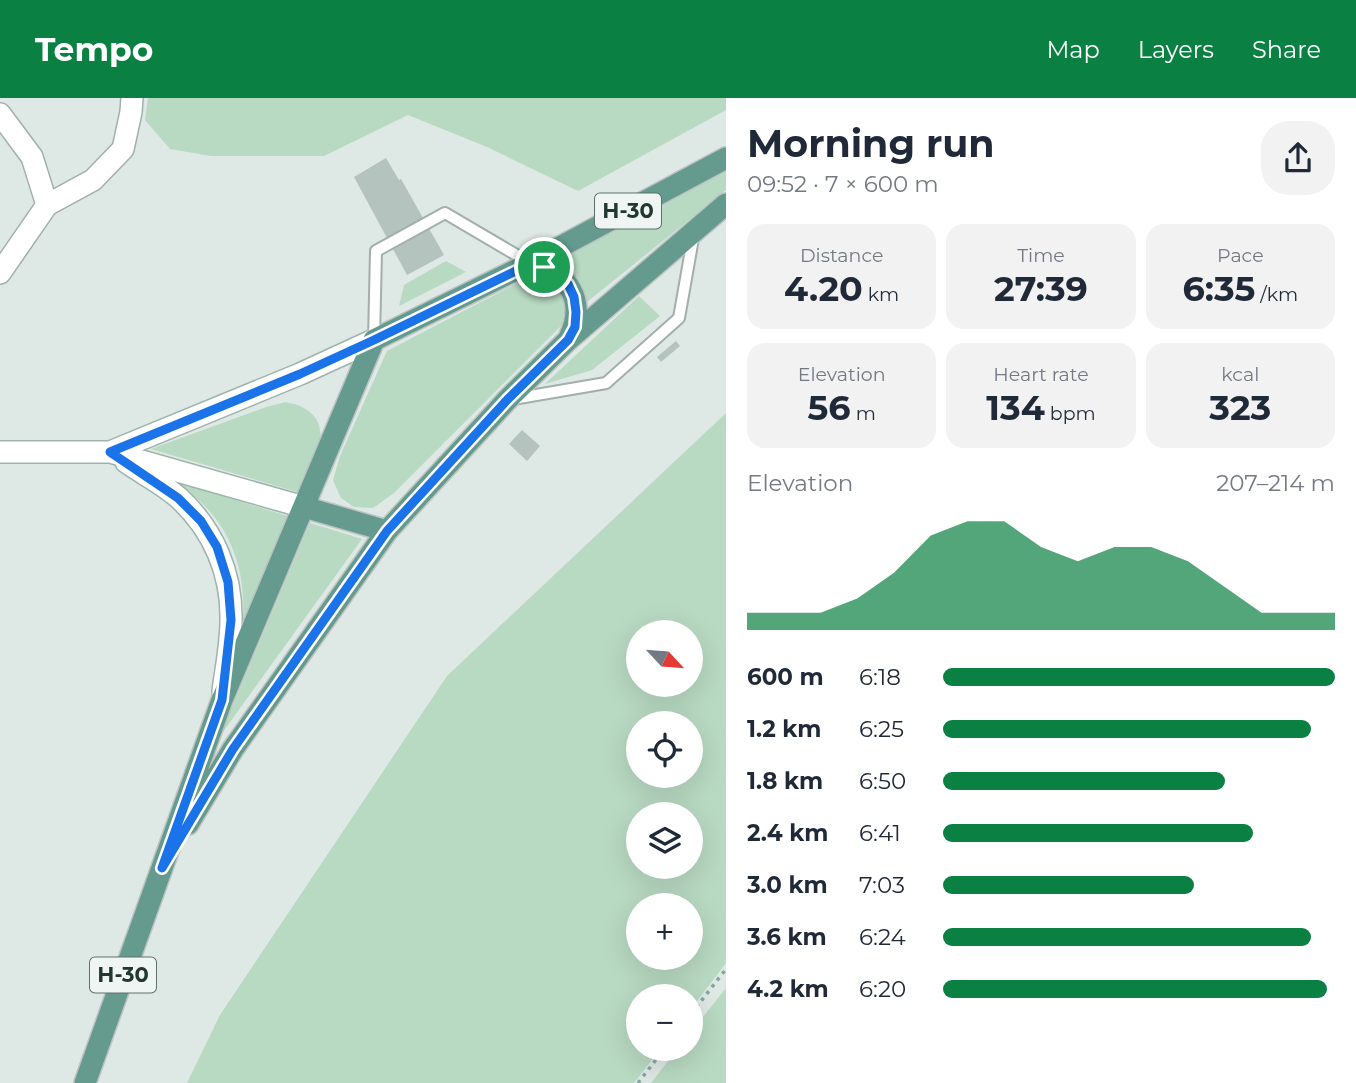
<!DOCTYPE html>
<html lang="en">
<head>
<meta charset="utf-8">
<style>
	body { margin:0; font-family:Montserrat,sans-serif; background:#f2f2f3; color:#1f2937; height:100vh; display:flex; flex-direction:column; font-size:26px; white-space:nowrap }
	* { box-sizing:border-box; margin:0 }
	p { font-size:23px; color:#747a83 }
	.icon { flex:none; width:38px; height:38px; fill:none; stroke:currentColor; stroke-width:2; stroke-linecap:round; stroke-linejoin:round }
	.map { position:relative; flex:1; overflow:hidden }
	.side { display:flex; flex-direction:column; background:#fff; width:630px }
	.side>* { flex:none }
	.needle { width:46px; rotate:116deg }
	.fabs { position:absolute; left:626px; top:522px; display:grid; gap:14px }
	.fabs a { display:grid; place-items:center; width:77px; height:77px; border-radius:50%; background:#fff; box-shadow:0 7px 28px #0002; font-size:35px }
	.pin { position:absolute; display:grid; place-items:center; width:60px; height:60px; color:#fff; margin:-30px; border:4px solid #fff; border-radius:50%; box-shadow:0 2px 7px #0007 }
	.round { display:grid; place-items:center; flex:none; width:74px; height:74px; border-radius:28px; background:#f2f2f3 }
	.headline { display:flex; align-items:center; justify-content:space-between; height:119px; padding:0 21px }
	h1 { font-size:38px; font-weight:700; line-height:52px }
	.metrics { display:grid; grid-template-columns:repeat(3,1fr); gap:10px; height:119px; padding:7px 21px }
	.metrics div { display:grid; align-content:center; border-radius:18px; background:#f2f2f3; text-align:center }
	.metrics b { font-size:35px; font-weight:700 }
	.metrics small { font-size:19px; font-weight:400 }
	.metrics p { font-size:19px }
	.chart { height:196px; padding:14px 21px }
	.chart p { display:flex; justify-content:space-between }
	.chart svg { width:100%; height:126px; margin-top:7px; fill:#0b8043; opacity:.7 }
	ul { padding:0 21px; list-style:none; font-size:23px }
	li { display:grid; grid-template-columns:112px 84px 1fr; align-items:center; height:52px }
	li i { height:18px; border-radius:9px; background:#0b8043 }
	header { display:flex; align-items:center; gap:42px; box-sizing:border-box; height:98px; padding:0 35px; background:#0b8043; color:#fff }
	header strong { font-size:33px }
	nav { display:flex; gap:38px; margin-inline-start:auto; font-size:24px }
	main { display:flex; flex:1; min-height:0 }
	.map>svg:first-child { display:block }
	.green { fill:#b8d9c2; fill-rule:evenodd }
	.building { fill:#b4c3bd }
	.lines { fill:none; stroke-linecap:round; stroke-linejoin:round }
	.lane-casing { stroke:#a2afab; stroke-width:14 }
	.street-casing { stroke:#a2afab; stroke-width:24 }
	.secondary-casing { stroke:#9eb3ac; stroke-width:24 }
	.primary-casing { stroke:#bcc3c1; stroke-width:24 }
	.path { stroke:#80aa9e; stroke-width:3.5; stroke-dasharray:3.5 5; stroke-linecap:butt }
	.lane { stroke:#fff; stroke-width:10 }
	.street { stroke:#fff; stroke-width:21 }
	.secondary { stroke:#fff; stroke-width:21 }
	.primary { stroke:#659b8f; stroke-width:21 }
	.route-casing { stroke:#fff; stroke-width:14 }
	.route { stroke:#1a73e8; stroke-width:9 }
	.labels { text-anchor:middle; stroke-width:5; stroke-linejoin:round; paint-order:stroke }
	.shield { fill:#eef5f2; stroke:#5e706b; stroke-width:2 }
	.shield-label { font-size:21px; font-weight:bold; fill:#213731 }
</style>
</head>
<body>
<header>
<strong>Tempo</strong>
<nav><a>Map</a><a>Layers</a><a>Share</a></nav>
</header>
<main>
<div class="map">
<svg width="726" height="985" viewBox="0 0 726 985">
	<rect width="100%" height="100%" fill="#dee8e4"/>
	<path class="green" d="M 148,0 L 726,0 L 726,12 L 578,93 L 487,49 L 408,17 L 324,58 L 211,58 L 170,51 L 145,22 Z
		M 726,72 L 726,92 L 587,204 C 581,185 572,175 558,163 Z
		M 446,163 L 466,174 L 399,208 L 404,187 Z
		M 527,180 C 556,181 571,200 561,228 L 394,395 L 373,410 L 354,409 L 341,400 L 333,382 L 340,358 L 387,253 Z
		M 639,198 L 660,218 L 592,272 L 545,286 Z
		M 286,304 C 291,306 298,306 302,309 C 338,327 312,369 301,395 L 151,351 L 266,309 Z
		M 726,315 L 726,865 L 691,911 L 691,898 L 639,898 L 639,950 L 661,950 L 634,985 L 187,985 L 220,917 L 447,578 ZM 639,534 L 691,534 L 691,586 L 639,586 ZM 639,625 L 691,625 L 691,677 L 639,677 ZM 639,716 L 691,716 L 691,768 L 639,768 ZM 639,807 L 691,807 L 691,859 L 639,859 Z
		M 167,381 L 291,419 L 237,549 C 239,538 242,527 243,516 C 246,471 228,423 191,396 C 183,390 175,386 167,381 Z
		M 310,425 L 362,441 L 220,638 Z
		M 726,890 L 726,985 L 651,985 L 678,950 L 691,950 L 691,934 Z"/>
	<path class="building" d="M 386,60 L 399,82 L 401,81 L 444,157 L 407,177 L 354,79 Z
		M 676,243 L 680,248 L 661,264 L 657,259 Z
		M 522,332 L 540,348 L 527,363 L 509,346 Z"/>
	<g class="lines">
		<defs>
			<path id="lane" d="M 374,242 L 376,153 L 445,115 L 530,165
				M 513,301 L 606,285 L 679,220 L 694,135"/>
			<path id="street" d="M 0,16 L 32,59 L 47,107 L 0,175
				M 47,107 L 93,82 L 123,51 L 131,14 L 132,0"/>
			<path id="secondary" d="M 0,354 L 110,354 L 304,409
				M 110,354 L 300,276 L 374,242
				M 126,364 C 143,376 165,387 180,401 C 214,433 232,476 231,522 C 231,546 226,570 223,593"/>
			<path id="primary" d="M 530,165 C 569,174 587,203 569,240
				M 304,409 L 387,433
				M 188,726 L 233,651 L 387,433 L 507,302 L 568,242 L 726,106
				M 85,985 L 222,602 L 374,242 L 530,165 L 726,60"/>
		</defs>
		<use href="#lane" class="lane-casing"/>
		<use href="#street" class="street-casing"/>
		<use href="#secondary" class="secondary-casing"/>
		<use href="#primary" class="primary-casing"/>
		<path class="path" d="M 691,916 L 726,871
			M 638,985 L 665,950"/>
		<use href="#lane" class="lane"/>
		<use href="#street" class="street"/>
		<use href="#secondary" class="secondary"/>
		<use href="#primary" class="primary"/>
	</g>
	<g class="lines">
		<defs>
			<path id="route" d="M 530,166 L 544,169 L 557,176 L 568,186 L 574,199 L 576,214 L 575,229 L 568,242 L 507,302 L 387,433 L 233,651 L 162,770 L 222,602 L 231,522 L 228,484 L 217,449 L 201,423 L 178,400 L 110,354 L 300,276 L 374,242 Z"/>
		</defs>
		<use href="#route" class="route-casing"/>
		<use href="#route" class="route"/>
	</g>
	<g class="labels">
		<g class="shield">
			<rect x="595" y="95.5" width="66" height="35" rx="5"/>
			<rect x="90" y="859.5" width="66" height="35" rx="5"/>
		</g>
		<g class="shield-label">
			<text x="628" y="120">Н-30</text>
			<text x="123" y="884">Н-30</text>
		</g>
	</g>
</svg>
<div class="fabs">
<a><svg class="needle" viewBox="-14 -14 28 28"><path d="M0-13l5 13h-10z" fill="#e53935"/><path d="M0 13l5-13h-10z" fill="#747a83"/></svg></a>
<a><svg class="icon" aria-label="locate" viewBox="0 0 24 24"><circle cx="12" cy="12" r="6"/><path d="M12 2v4M12 18v4M2 12h4M18 12h4"/></svg></a>
<a><svg class="icon" aria-label="layers" viewBox="0 0 24 24"><path d="M12 4l9 5-9 5-9-5zM3 14l9 5 9-5"/></svg></a>
<a>+</a>
<a>−</a>
</div>
<div class="pin" style="left:544px;top:169px;background:#1e9e55"><svg class="icon" aria-label="arrive" viewBox="0 0 24 24"><path d="M6 21V4h12l-3 4 3 4H6"/></svg></div>
</div>
<section class="side">
<div class="headline"><div><h1>Morning run</h1><p>09:52 · 7 × 600 m</p></div><a class="round"><svg class="icon" aria-label="share" viewBox="0 0 24 24"><path d="M12 15V3M7 8l5-5 5 5M5 13v7h14v-7"/></svg></a></div>
<div class="metrics">
<div><p>Distance</p><b>4.20<small> km</small></b></div>
<div><p>Time</p><b>27:39</b></div>
<div><p>Pace</p><b>6:35<small> /km</small></b></div>
</div>
<div class="metrics">
<div><p>Elevation</p><b>56<small> m</small></b></div>
<div><p>Heart rate</p><b>134<small> bpm</small></b></div>
<div><p>kcal</p><b>323</b></div>
</div>
<div class="chart"><p><span>Elevation</span>207–214 m</p>
<svg viewBox="0 0 160 44" preserveAspectRatio="none"><path d="M0 44V38L10 38L20 38L30 33L40 24L50 11L60 6L70 6L80 15L90 20L100 15L110 15L120 20L130 29L140 38L150 38L160 38V44z"/></svg>
</div>
<ul>
<li><b>600 m</b>6:18<i style="width:100%"></i></li>
<li><b>1.2 km</b>6:25<i style="width:94%"></i></li>
<li><b>1.8 km</b>6:50<i style="width:72%"></i></li>
<li><b>2.4 km</b>6:41<i style="width:79%"></i></li>
<li><b>3.0 km</b>7:03<i style="width:64%"></i></li>
<li><b>3.6 km</b>6:24<i style="width:94%"></i></li>
<li><b>4.2 km</b>6:20<i style="width:98%"></i></li>
</ul>
</section>
</main>
</body>
</html>
